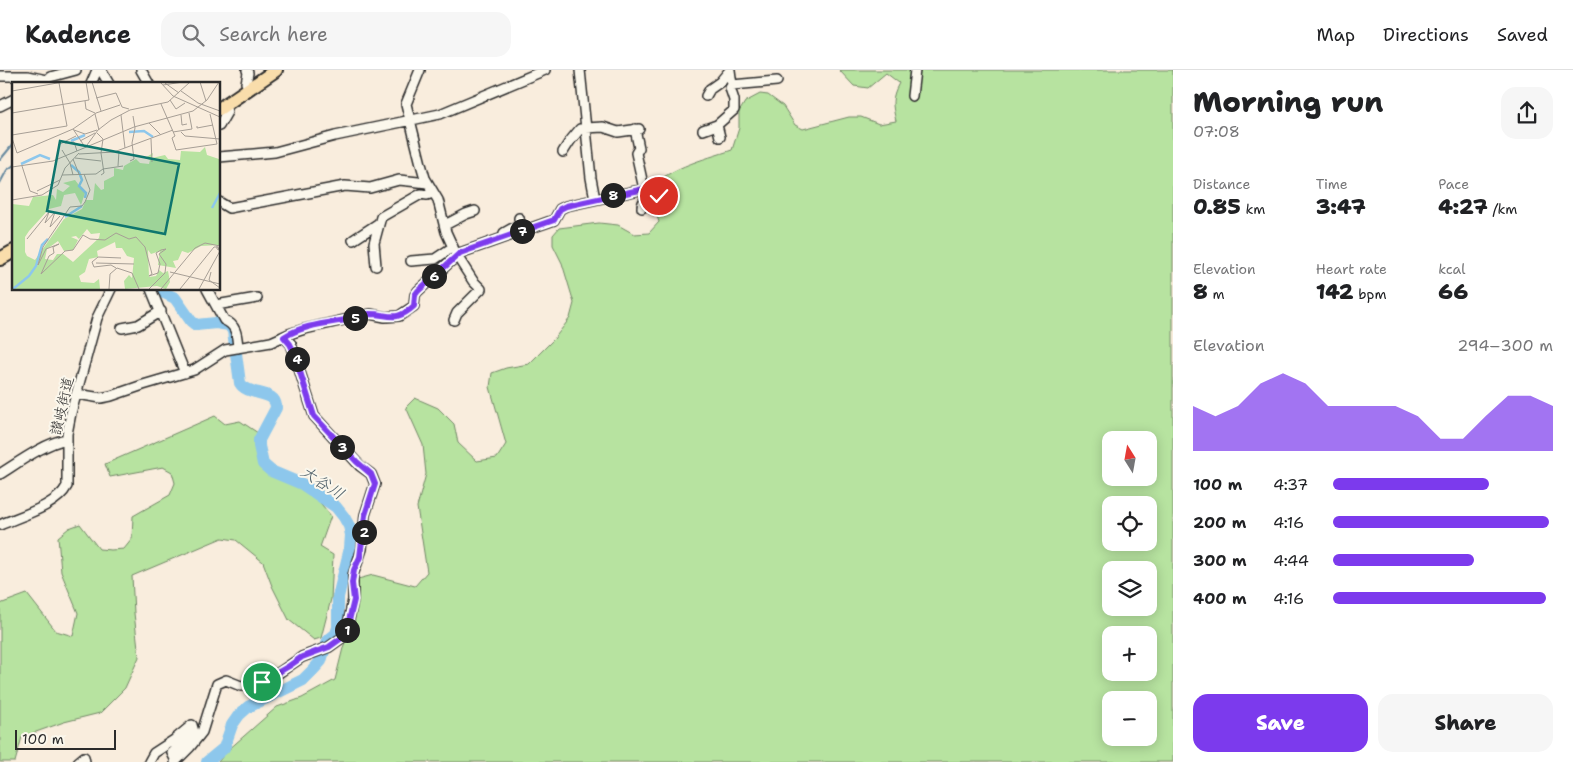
<!DOCTYPE html>
<html lang="en">
<head>
<meta charset="utf-8">
<style>
	body { margin:0; font-family:"Shantell Sans","Klee One",sans-serif; background:#f6f6f6; color:#202124; height:100vh; display:flex; flex-direction:column; font-size:19px; white-space:nowrap }
	* { box-sizing:border-box; margin:0 }
	p { font-size:16px; color:#757577 }
	.icon { flex:none; width:28px; height:28px; fill:none; stroke:currentColor; stroke-width:2; stroke-linecap:round; stroke-linejoin:round }
	.map { position:relative; flex:1; overflow:hidden }
	.drawer { display:flex; flex-direction:column; background:#fff; width:400px }
	.drawer>* { flex:none }
	.needle { width:32px; rotate:349deg }
	.buttons { position:absolute; left:1102px; top:361px; display:grid; gap:10px }
	.buttons a { display:grid; place-items:center; width:55px; height:55px; border-radius:10px; background:#fff; box-shadow:0 2px 12px #0003; font-size:25px }
	.scale { position:absolute; left:15px; bottom:12px; width:101px; box-sizing:border-box; padding-left:5px; border:2px solid #2b2b2b; border-top:0; font-size:14px; line-height:18px; white-space:nowrap; color:#2b2b2b; -webkit-text-stroke:4px #fbf7ec; paint-order:stroke }
	.pin { position:absolute; display:grid; place-items:center; width:42px; height:42px; color:#fff; margin:-21px; border:2px solid #fff; border-radius:50%; box-shadow:0 1px 5px #0007 }
	.km { position:absolute; width:25px; height:25px; margin:-12px; border-radius:50%; background:#222; color:#fff; font-size:14px; line-height:25px; text-align:center }
	.round { display:grid; place-items:center; flex:none; width:52px; height:52px; border-radius:15px; background:#f6f6f6 }
	.headline { display:flex; align-items:center; justify-content:space-between; height:85px; padding:0 20px }
	h1 { font-size:28px; font-weight:800; line-height:38px }
	.metrics { display:grid; grid-template-columns:repeat(3,1fr); gap:8px; height:85px; padding:5px 20px }
	.metrics div { display:grid; align-content:center }
	.metrics b { font-size:21px; font-weight:800 }
	.metrics small { font-size:14px; font-weight:400 }
	.metrics p { font-size:14px }
	.chart { height:140px; padding:10px 20px }
	.chart p { display:flex; justify-content:space-between }
	.chart svg { width:100%; height:90px; margin-top:5px; fill:#7c3aed; opacity:.7 }
	.button { display:flex; gap:10px; margin-top:auto; padding:10px 20px }
	.button a { flex:1; height:58px; border-radius:15px; background:#7c3aed; color:#fff; font-size:20px; font-weight:800; line-height:58px; text-align:center }
	.button a+a { background:#f6f6f6; color:#202124 }
	ul { padding:0 20px; list-style:none; font-size:16px }
	li { display:grid; grid-template-columns:80px 60px 1fr; align-items:center; height:38px }
	li i { height:12px; border-radius:6px; background:#7c3aed }
	header { display:flex; align-items:center; gap:30px; box-sizing:border-box; height:70px; padding:0 25px; background:#fff; border-bottom:1px solid #e0e0e0 }
	header strong { font-size:24px }
	nav { display:flex; gap:28px; margin-inline-start:auto; font-size:18px }
	.search { width:350px; height:45px; background:#f6f6f6; display:flex; align-items:center; gap:12px; box-sizing:border-box; padding:0 18px; border-radius:15px; color:#757577; font-size:19px }
	main { display:flex; flex:1; min-height:0 }
	.map>svg:first-child { display:block }
	.green { fill:#b7e3a0; stroke:#718766; fill-rule:evenodd }
	.lines { fill:none; stroke-linecap:round; stroke-linejoin:round }
	.stream { stroke:#66899f; stroke-width:2 }
	.river { stroke:#8dc7ec; stroke-width:12 }
	.minor-casing { stroke:#2b2b2b; stroke-width:12 }
	.highway-casing { stroke:#2b2b2b; stroke-width:16 }
	.minor { stroke:#fbf7ec; stroke-width:9 }
	.highway { stroke:#f9ddab; stroke-width:12 }
	.route-casing { stroke:#fff; stroke-width:10 }
	.route { stroke:#7c3aed; stroke-width:6 }
	.labels { text-anchor:middle; stroke-width:4; stroke-linejoin:round; paint-order:stroke }
	.street-label { font-size:15px; fill:#2b2b2b; stroke:#fbf7ec }
	.water-label { font-size:16px; font-style:italic; fill:#485a65; stroke:#fbf7ec }
	.inset-river { fill:none; stroke:#8dc7ec; stroke-width:2.5 }
	.inset-road { fill:none; stroke:#a79f96; stroke-width:1 }
	.view { fill:#0f766e; fill-opacity:0.15; stroke:#0f766e; stroke-width:2.5 }
	.inset-edge { fill:none; stroke:#2b2b2b; stroke-width:2.5 }
</style>
</head>
<body>
<header>
<strong>Kadence</strong>
<div class="search"><svg class="icon" aria-label="search" viewBox="0 0 24 24"><circle cx="10" cy="10" r="6"/><path d="M15 15l6 6"/></svg>Search here</div>
<nav><a>Map</a><a>Directions</a><a>Saved</a></nav>
</header>
<main>
<div class="map">
<svg width="1173" height="692" viewBox="0 0 1173 692">
	<rect width="100%" height="100%" fill="#f9eddd"/>
	<filter id="ink" filterUnits="userSpaceOnUse"><feTurbulence type="fractalNoise" baseFrequency=".02" numOctaves="2"/><feDisplacementMap in="SourceGraphic" scale="10" xChannelSelector="R" yChannelSelector="G"/><feConvolveMatrix kernelMatrix="1 2 1 2 8 2 1 2 1" color-interpolation-filters="sRGB"/></filter>
	<g filter="url(#ink)">
		<path class="green" d="M 839,0 L 1173,0 L 1173,692 L 218,692 L 227,681 L 277,637 L 302,628 L 335,610 L 343,578 L 356,539 L 358,509 L 373,505 L 415,516 L 427,502 L 417,437 L 426,404 L 423,375 L 406,337 L 415,328 L 438,338 L 454,354 L 458,373 L 477,391 L 497,388 L 506,374 L 490,317 L 492,303 L 506,298 L 529,294 L 554,269 L 570,248 L 574,233 L 562,193 L 553,175 L 553,165 L 559,158 L 599,153 L 618,155 L 634,164 L 649,163 L 659,152 L 653,134 L 647,125 C 660,99 706,89 732,80 L 739,58 L 739,42 L 745,32 L 760,24 L 768,25 L 783,36 L 795,55 L 803,59 L 849,47 L 861,47 L 879,54 L 896,51 C 892,35 891,28 899,13 L 886,3 L 868,18 L 854,16 ZM 1111,370 L 1149,370 L 1149,408 L 1111,408 ZM 1111,435 L 1149,435 L 1149,472 L 1111,472 ZM 1111,500 L 1149,500 L 1149,538 L 1111,538 ZM 1111,565 L 1149,565 L 1149,602 L 1111,602 ZM 1111,630 L 1149,630 L 1149,668 L 1111,668 Z
			M 215,346 L 225,354 L 240,351 L 258,363 C 249,413 274,399 304,419 C 315,426 323,436 331,446 L 320,477 L 333,485 L 331,529 L 321,568 L 314,570 L 289,550 L 272,516 L 263,492 L 236,470 L 222,468 L 132,506 L 134,543 L 139,587 L 125,618 L 100,643 L 64,652 L 22,667 L 15,692 L 0,692 L 0,534 L 27,524 L 56,561 L 73,566 L 78,543 L 61,502 L 58,467 L 69,458 L 80,454 L 99,479 L 111,480 L 124,479 L 132,469 L 133,446 L 170,425 L 175,413 L 172,402 L 163,397 L 110,407 L 105,394 Z"/>
		<g class="lines">
			<path class="stream" d="M 0,90 L 14,73
				M 0,113 L 7,100 L 14,95"/>
			<path class="river" d="M 156,219 L 175,228 L 191,251 L 196,255 L 216,253 L 229,255 L 233,261 L 240,313 C 248,327 277,319 276,338 L 259,370 L 259,376 L 263,394 L 271,401 L 302,414 L 336,437 L 344,447 L 349,456 L 351,465 L 350,478 L 338,527 L 338,557 L 336,564 L 327,571 L 321,591 L 313,600 L 303,610 L 248,637 L 239,645 L 232,655 L 224,678 L 207,692"/>
			<defs>
				<path id="minor" d="M 101,0 L 109,14
					M 141,0 L 149,14
					M 247,0 L 248,3 L 246,13 L 249,17
					M 420,0 L 406,34 L 421,94 L 425,108 L 438,130 L 446,162 L 457,186 L 473,211 L 481,219 L 457,243 L 454,250
					M 580,0 L 591,108 L 595,129
					M 0,6 L 28,6 L 47,10
					M 50,7 L 76,0
					M 91,14 L 97,0
					M 732,15 L 777,11
					M 706,26 L 710,19 L 720,12 L 730,0
					M 912,26 L 915,0
					M 0,36 L 14,29
					M 717,55 L 720,67
					M 219,56 L 227,42 L 225,35
					M 635,59 L 639,78 L 636,83 L 644,119 L 659,122 L 661,123 L 661,125 C 653,129 642,126 642,138
					M 703,60 L 717,55 L 734,40 L 734,30 L 730,18 L 732,15 L 730,0
					M 563,82 L 570,71 L 580,59 L 586,58 L 603,57 L 618,62 L 639,59
					M 219,87 L 275,82 L 335,66 L 440,44 L 545,0
					M 219,132 L 229,138 L 345,116 L 370,118 L 399,110 L 428,113
					M 445,155 L 466,144 L 475,141
					M 504,163 L 520,154 L 519,148
					M 353,170 L 379,153
					M 411,191 L 435,189 L 453,177
					M 376,196 L 374,173 L 381,147 L 421,124 L 427,125 L 433,123
					M 151,219 L 185,303
					M 207,219 L 224,250 C 237,255 237,266 238,278
					M 216,235 L 257,228
					M 122,258 L 138,255 L 161,241
					M 77,324 L 101,328 L 111,326 L 143,315 L 194,300 L 225,280 L 271,272 L 289,264 L 305,259 L 370,244 L 385,247 L 399,246 L 414,236 L 415,225 L 418,221 L 460,183 L 554,150 L 560,139 L 566,136 L 644,119
					M 0,404 C 19,392 45,373 67,369
					M 0,455 C 20,446 57,436 67,416 L 67,364 L 71,343 L 97,248 L 111,219
					M 78,692 L 84,687 L 85,692
					M 149,692 L 154,683 L 174,670 L 192,655 L 194,662 L 172,683 L 176,691
					M 175,692 L 190,677 L 202,662 L 217,614 L 226,610 L 241,616 L 253,615 L 277,604 L 302,587 L 329,577 L 343,567 L 347,559 L 353,530 L 353,505 L 362,479 L 365,445 L 375,414 L 371,404 L 360,396 L 314,346 L 293,280 L 291,274 L 284,267"/>
				<path id="highway" d="M 219,39 L 276,0
					M 0,189 L 14,181"/>
			</defs>
			<use href="#minor" class="minor-casing"/>
			<use href="#highway" class="highway-casing"/>
			<use href="#minor" class="minor"/>
			<use href="#highway" class="highway"/>
		</g>
	</g>
	<g class="lines" filter="url(#ink)">
		<defs>
			<path id="route" d="M 262,612 L 289,596 L 302,587 L 329,577 L 343,567 L 346,563 L 354,530 L 352,513 L 354,500 L 360,487 L 365,445 L 375,414 L 371,404 L 357,392 L 314,346 L 293,280 L 290,274 L 284,267 C 302,255 330,253 351,249 C 357,248 364,245 370,244 C 390,244 395,253 414,236 L 415,225 L 418,221 L 460,183 L 554,150 L 560,139 L 566,136 L 644,119 L 661,123 L 661,125 L 659,126"/>
		</defs>
		<use href="#route" class="route-casing"/>
		<use href="#route" class="route"/>
	</g>
	<g class="labels">
		<g class="street-label">
			<text transform="translate(62 336) rotate(-77)" y="5">讃岐街道</text>
		</g>
		<g class="water-label">
			<text transform="translate(323 412) rotate(33)" y="6">大谷川</text>
		</g>
	</g>
	<g transform="translate(12 12)">
		<rect width="208" height="208" fill="#f9eddd"/>
		<path d="M 193,65 L 195,73 L 207,77 L 207,163 L 189,164 L 176,171 L 170,169 L 166,178 L 161,179 L 164,186 L 146,183 L 148,169 L 139,172 L 136,168 L 137,195 L 144,194 L 147,188 L 151,191 L 156,189 L 158,200 L 154,207 L 145,204 L 113,207 L 112,199 L 117,193 L 120,196 L 122,176 L 115,174 L 110,166 L 104,166 L 103,160 L 85,169 L 86,175 L 77,177 L 73,190 L 67,194 L 69,200 L 82,201 L 87,197 L 88,207 L 0,207 L 0,122 L 17,124 L 21,115 L 41,113 L 44,118 L 45,107 L 51,110 L 58,104 L 51,101 L 63,98 L 73,111 L 69,123 L 63,111 L 52,113 L 49,124 L 37,127 L 17,149 L 13,155 L 13,170 L 15,174 L 23,178 L 52,137 L 70,127 L 74,118 L 81,118 L 83,101 L 89,108 L 92,107 L 92,99 L 102,94 L 102,86 L 111,88 L 112,84 L 124,77 L 128,81 L 137,82 L 138,78 L 133,76 L 141,71 L 140,76 L 153,73 L 156,77 L 168,78 L 169,69 L 188,70 ZM 75,147 L 79,152 L 88,151 L 87,156 L 61,180 L 51,172 L 45,172 L 41,178 L 33,177 L 35,167 L 46,159 L 52,169 L 61,168 L 66,158 L 59,155 L 64,154 L 67,157 Z" fill="#b7e3a0" fill-rule="evenodd"/>
		<path class="inset-river" d="M 117,50 L 132,49 L 141,55M 59,59 L 73,53M 9,82 L 28,73 L 38,77M 59,83 L 67,90 L 70,98 L 67,104 L 74,111 L 73,116M 200,126 L 208,111M 53,135 L 70,124M 1,207 L 17,194 L 24,184 L 30,163 L 36,157"/>
		<path class="inset-road" d="M 80,0 L 89,29M 148,0 L 161,14 L 208,35M 188,0 L 194,19M 47,1 L 55,44M 153,1 L 167,11M 151,3 L 171,0M 0,9 L 51,0M 169,9 L 186,21 L 208,29M 84,16 L 104,11 L 110,25 L 117,27M 158,18 L 164,27 L 173,21M 73,19 L 74,27 L 83,31M 149,22 L 163,54 L 160,56 L 164,68 L 205,62 L 198,32M 0,31 L 77,18 L 74,0M 83,32 L 87,48M 109,33 L 113,66M 169,33 L 170,43 L 175,42M 137,41 L 149,53M 185,44 L 185,46 L 201,43M 61,47 L 84,31 L 108,23M 62,48 L 73,52 L 85,48M 161,50 L 180,47 L 177,31M 169,50 L 173,54 L 208,57M 85,51 L 91,57 L 89,71 L 92,91 L 89,93M 0,53 L 55,44M 0,56 L 5,71 L 61,47 L 73,65M 139,57 L 140,80M 68,59 L 83,51M 53,61 L 62,60 L 65,69M 120,61 L 123,46 L 121,34M 46,63 L 64,54M 75,63 L 86,48 L 99,38 L 118,28 L 156,20 L 178,0M 50,68 L 58,81 L 61,93M 67,72 L 102,70 L 161,48M 63,76 L 89,79M 61,77 L 67,92M 118,79 L 122,77 L 120,61M 10,84 L 18,109 L 26,112M 106,84 L 107,69M 0,85 L 41,79 L 122,45 L 181,29 L 195,18 L 207,0M 72,92 L 78,108 L 73,120 L 70,124 L 58,125 L 31,165 L 26,183 L 34,167 L 47,162 L 41,165 L 42,171 L 37,174 L 29,192 L 53,169 L 61,168 L 71,153 L 78,157 L 93,158 L 104,151 L 117,157 L 124,155 L 133,165 L 140,192 L 137,194 L 146,191 L 148,182 L 144,171 L 149,168 L 154,167 L 147,172 L 154,182 L 153,191 L 137,207M 50,93 L 84,92 L 91,87 L 111,84M 25,109 L 48,98M 0,118 L 30,113 L 46,103 L 53,86 L 67,71M 15,157 L 37,130 L 33,141 L 43,130 L 38,145 L 48,134M 84,181 L 122,182M 104,186 L 99,183 L 82,185 L 80,180 L 86,175 L 109,176M 158,190 L 208,202M 199,190 L 197,198 L 208,206M 97,207 L 98,192 L 105,186 L 120,191 L 127,207M 149,207 L 183,166 L 193,161 L 208,164M 168,207 L 202,165 L 206,165 L 207,168 L 205,167 L 205,164M 187,207 L 208,169"/>
		<path class="view" d="M 48,59 L 167,82 L 153,152 L 35,129 Z"/>
		<rect width="208" height="208" class="inset-edge"/>
	</g>
</svg>
<div class="buttons">
<a><svg class="needle" viewBox="-14 -14 28 28"><path d="M0-13l5 13h-10z" fill="#e53935"/><path d="M0 13l5-13h-10z" fill="#757577"/></svg></a>
<a><svg class="icon" aria-label="locate" viewBox="0 0 24 24"><circle cx="12" cy="12" r="6"/><path d="M12 2v4M12 18v4M2 12h4M18 12h4"/></svg></a>
<a><svg class="icon" aria-label="layers" viewBox="0 0 24 24"><path d="M12 4l9 5-9 5-9-5zM3 14l9 5 9-5"/></svg></a>
<a>+</a>
<a>−</a>
</div>
<div class="scale">100 m</div>
<div class="pin" style="left:262px;top:612px;background:#1e9e55"><svg class="icon" aria-label="arrive" viewBox="0 0 24 24"><path d="M6 21V4h12l-3 4 3 4H6"/></svg></div>
<div class="pin" style="left:659px;top:126px;background:#d93025"><svg class="icon" aria-label="check" viewBox="0 0 24 24"><path d="M5 12l5 5 9-10"/></svg></div>
<b class="km" style="left:347px;top:560px">1</b>
<b class="km" style="left:364px;top:462px">2</b>
<b class="km" style="left:342px;top:377px">3</b>
<b class="km" style="left:297px;top:289px">4</b>
<b class="km" style="left:355px;top:248px">5</b>
<b class="km" style="left:434px;top:206px">6</b>
<b class="km" style="left:522px;top:161px">7</b>
<b class="km" style="left:613px;top:125px">8</b>
</div>
<section class="drawer">
<div class="headline"><div><h1>Morning run</h1><p>07:08</p></div><a class="round"><svg class="icon" aria-label="share" viewBox="0 0 24 24"><path d="M12 15V3M7 8l5-5 5 5M5 13v7h14v-7"/></svg></a></div>
<div class="metrics">
<div><p>Distance</p><b>0.85<small> km</small></b></div>
<div><p>Time</p><b>3:47</b></div>
<div><p>Pace</p><b>4:27<small> /km</small></b></div>
</div>
<div class="metrics">
<div><p>Elevation</p><b>8<small> m</small></b></div>
<div><p>Heart rate</p><b>142<small> bpm</small></b></div>
<div><p>kcal</p><b>66</b></div>
</div>
<div class="chart"><p><span>Elevation</span>294–300 m</p>
<svg viewBox="0 0 160 44" preserveAspectRatio="none"><path d="M0 44V22L10 27L20 22L30 11L40 6L50 11L60 22L70 22L80 22L90 22L100 27L110 38L120 38L130 27L140 17L150 17L160 22V44z"/></svg>
</div>
<ul>
<li><b>100 m</b>4:37<i style="width:71%"></i></li>
<li><b>200 m</b>4:16<i style="width:98%"></i></li>
<li><b>300 m</b>4:44<i style="width:64%"></i></li>
<li><b>400 m</b>4:16<i style="width:97%"></i></li>
</ul>
<div class="button"><a>Save</a><a>Share</a></div>
</section>
</main>
</body>
</html>
